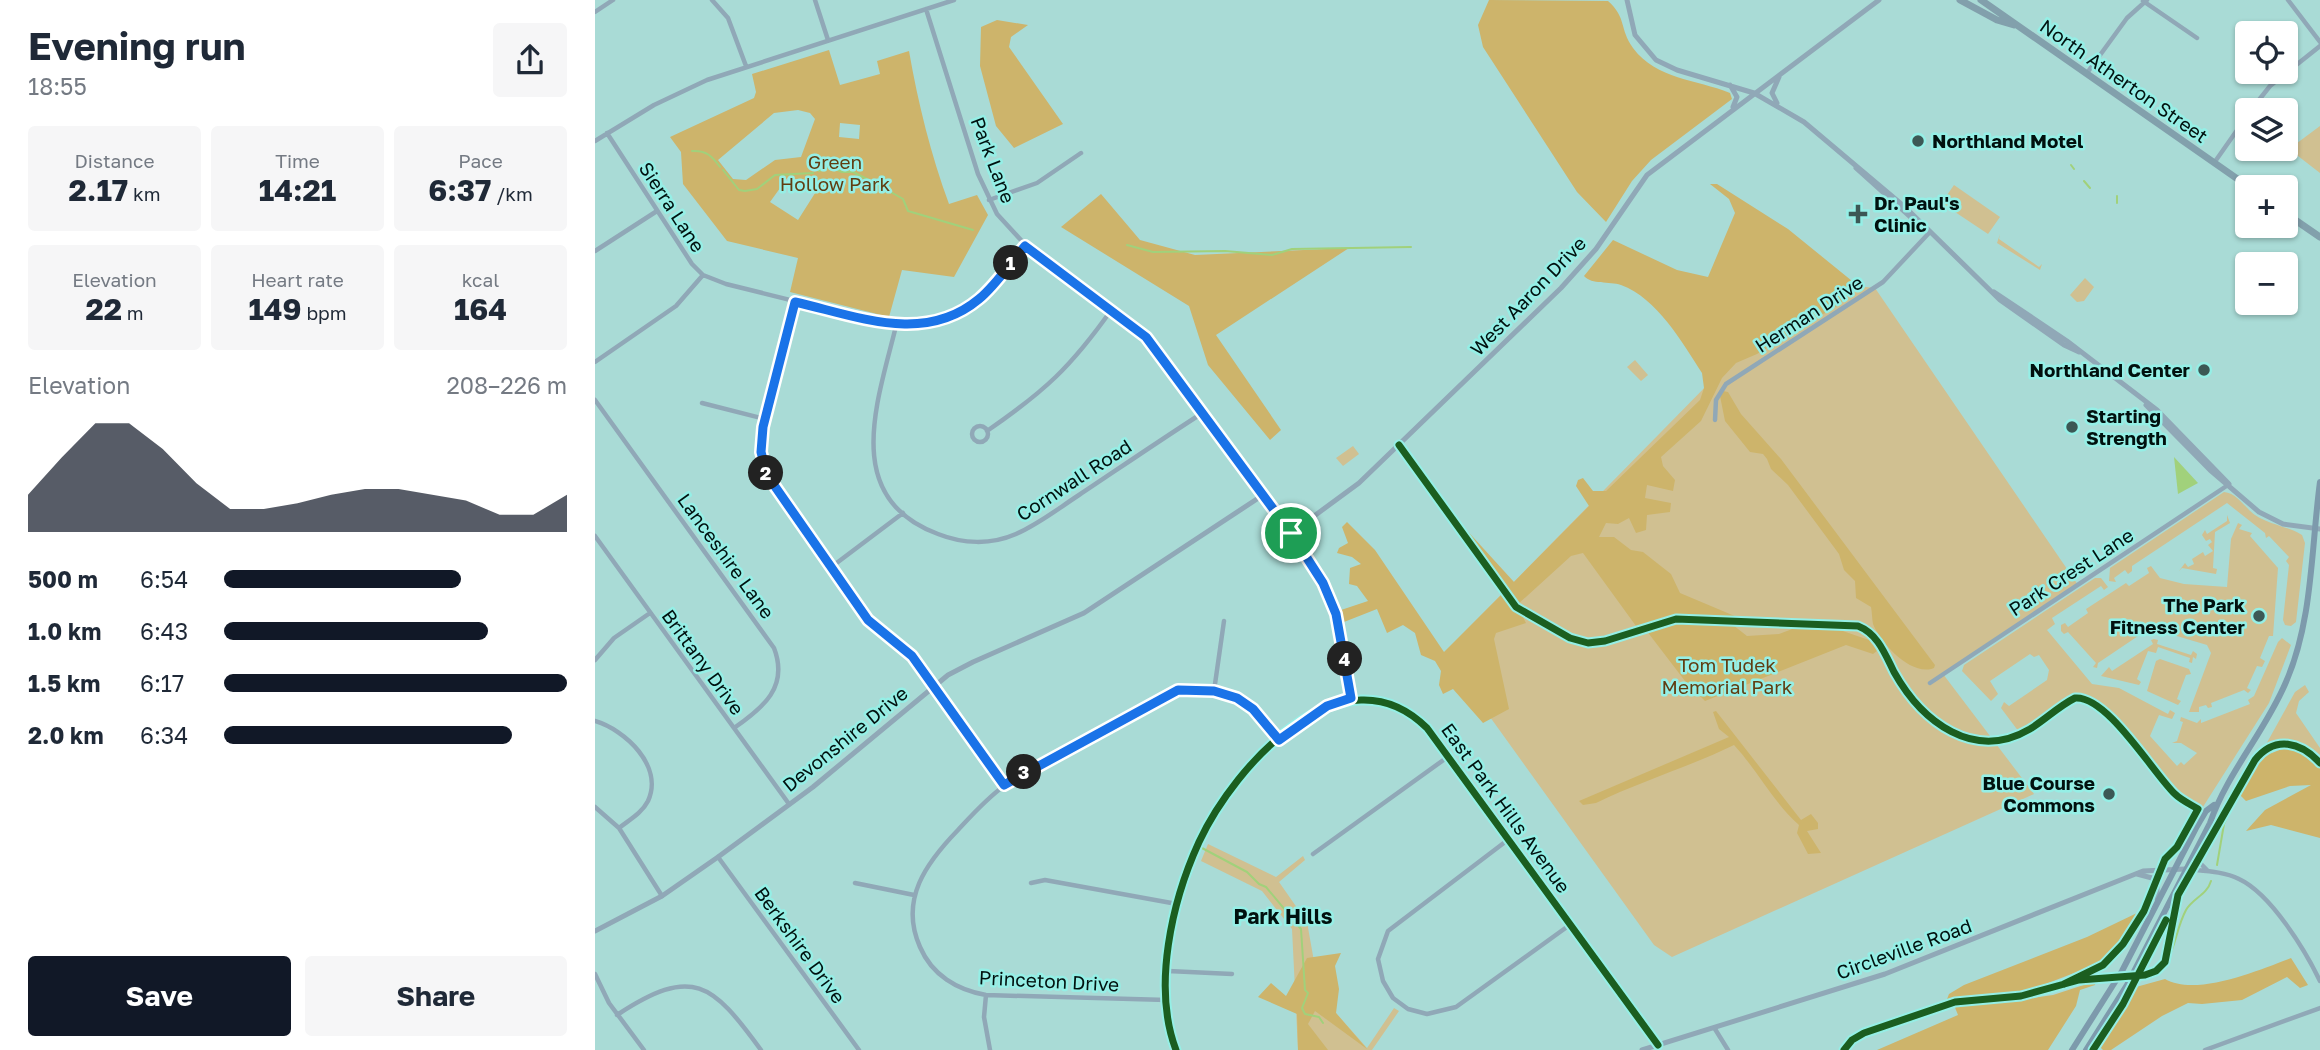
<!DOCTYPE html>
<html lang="en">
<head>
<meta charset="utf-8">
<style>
	body { margin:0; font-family:"Golos Text",sans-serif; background:#f6f6f7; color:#1f2937; height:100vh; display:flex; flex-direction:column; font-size:26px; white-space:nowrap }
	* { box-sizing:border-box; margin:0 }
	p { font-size:23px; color:#747a83 }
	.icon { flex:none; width:38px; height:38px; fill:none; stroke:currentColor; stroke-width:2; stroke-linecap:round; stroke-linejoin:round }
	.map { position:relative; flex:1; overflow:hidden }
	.sheet { display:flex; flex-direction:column; background:#fff; width:595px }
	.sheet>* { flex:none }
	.fabs { position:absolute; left:1640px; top:21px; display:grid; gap:14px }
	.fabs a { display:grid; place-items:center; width:63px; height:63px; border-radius:7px; background:#fff; box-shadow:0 2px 5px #0004; font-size:35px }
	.pin { position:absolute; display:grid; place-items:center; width:60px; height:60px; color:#fff; margin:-30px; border:4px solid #fff; border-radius:50%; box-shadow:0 2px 7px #0007 }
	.km { position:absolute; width:35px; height:35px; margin:-18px; border-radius:50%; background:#222; color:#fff; font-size:19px; line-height:35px; text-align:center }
	.round { display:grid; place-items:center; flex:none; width:74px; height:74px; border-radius:7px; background:#f6f6f7 }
	.headline { display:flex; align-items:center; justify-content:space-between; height:119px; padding:0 28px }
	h1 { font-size:38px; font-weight:700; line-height:52px }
	.metrics { display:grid; grid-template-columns:repeat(3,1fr); gap:10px; height:119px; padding:7px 28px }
	.metrics div { display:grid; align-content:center; border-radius:7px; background:#f6f6f7; text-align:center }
	.metrics b { font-size:30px; font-weight:700 }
	.metrics small { font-size:19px; font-weight:400 }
	.metrics p { font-size:19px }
	.chart { height:196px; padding:14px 28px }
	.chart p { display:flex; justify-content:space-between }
	.chart svg { width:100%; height:126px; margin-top:7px; fill:#111827; opacity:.7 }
	.cta { display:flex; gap:14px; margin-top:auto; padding:14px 28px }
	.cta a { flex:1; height:80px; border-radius:7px; background:#111827; color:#fff; font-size:28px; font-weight:700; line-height:80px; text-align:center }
	.cta a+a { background:#f6f6f7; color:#1f2937 }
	ul { padding:0 28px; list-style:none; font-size:23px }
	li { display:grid; grid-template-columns:112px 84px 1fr; align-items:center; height:52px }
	li i { height:18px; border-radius:9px; background:#111827 }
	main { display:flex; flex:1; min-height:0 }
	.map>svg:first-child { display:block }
	.green { fill:#d0c091 }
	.forest { fill:#cdb46b; fill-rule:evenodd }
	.water { fill:#a1d17b }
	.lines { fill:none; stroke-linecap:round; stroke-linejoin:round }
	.stream { stroke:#a1d17b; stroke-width:2 }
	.minor { stroke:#90a8b7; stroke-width:4.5 }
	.tertiary { stroke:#90a8b7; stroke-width:5 }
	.secondary { stroke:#7d9aac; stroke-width:6 }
	.primary { stroke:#82a0ac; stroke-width:7 }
	.cycleway-casing { stroke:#95efe6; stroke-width:11 }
	.cycleway { stroke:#1b5e20; stroke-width:7 }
	.route-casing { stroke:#fff; stroke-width:14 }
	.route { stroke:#1a73e8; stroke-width:9 }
	.poi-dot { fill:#3c5855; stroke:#95efe6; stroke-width:2.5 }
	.labels { text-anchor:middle; stroke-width:5; stroke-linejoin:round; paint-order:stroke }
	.street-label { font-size:19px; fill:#01110f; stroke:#95efe6 }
	.poi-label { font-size:19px; font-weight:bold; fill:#01110f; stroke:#95efe6; text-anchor:start }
	.park-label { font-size:19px; fill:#613d11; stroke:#95efe6 }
	.neighbourhood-label { font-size:21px; font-weight:bold; fill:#01110f; stroke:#95efe6 }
</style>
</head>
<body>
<main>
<section class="sheet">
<div class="headline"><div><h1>Evening run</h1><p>18:55</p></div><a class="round"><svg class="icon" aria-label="share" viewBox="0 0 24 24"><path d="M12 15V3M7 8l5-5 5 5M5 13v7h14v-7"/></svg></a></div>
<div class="metrics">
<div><p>Distance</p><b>2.17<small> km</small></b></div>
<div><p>Time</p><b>14:21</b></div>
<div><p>Pace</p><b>6:37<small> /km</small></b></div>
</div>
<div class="metrics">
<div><p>Elevation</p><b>22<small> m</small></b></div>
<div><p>Heart rate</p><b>149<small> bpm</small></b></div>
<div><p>kcal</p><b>164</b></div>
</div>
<div class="chart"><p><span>Elevation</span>208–226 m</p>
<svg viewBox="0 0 160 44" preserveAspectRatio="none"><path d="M0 44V31L10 18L20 6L30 6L40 15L50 27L60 36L70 36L80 34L90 31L100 29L110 29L120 31L130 33L140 38L150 38L160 31V44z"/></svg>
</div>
<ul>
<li><b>500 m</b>6:54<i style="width:69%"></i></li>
<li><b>1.0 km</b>6:43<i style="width:77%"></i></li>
<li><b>1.5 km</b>6:17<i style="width:100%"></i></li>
<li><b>2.0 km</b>6:34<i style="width:84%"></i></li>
</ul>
<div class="cta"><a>Save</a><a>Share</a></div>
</section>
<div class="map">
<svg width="1725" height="1050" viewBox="0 0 1725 1050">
	<rect width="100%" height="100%" fill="#a9dbd6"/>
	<path class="green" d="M 1725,126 L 1725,173 L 1694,149 Z
		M 1359,185 L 1405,217 L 1393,234 L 1345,202 L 1346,195 L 1350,198 Z
		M 1405,234 L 1404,239 L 1444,267 L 1447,264 L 1445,270 L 1402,243 Z
		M 1490,278 L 1499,287 L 1489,301 L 1482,302 L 1475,295 Z
		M 1252,285 L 1280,288 L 1483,585 L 1348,674 L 1439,794 L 1077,957 L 1059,945 L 849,653 L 1121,376 Z
		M 1040,360 L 1053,375 L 1046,381 L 1032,367 Z
		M 758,446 L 764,454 L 748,466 L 741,458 Z
		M 1629,492 C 1642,493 1650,508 1660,515 C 1675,525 1692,526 1707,535 L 1710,543 L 1701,622 L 1696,626 L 1690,625 L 1688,620 L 1694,565 L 1691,561 L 1694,557 L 1674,536 L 1671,538 L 1670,533 L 1632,503 L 1537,566 L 1537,571 L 1533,574 L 1530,570 L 1519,578 L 1521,582 L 1514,581 L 1515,568 Z
		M 1632,515 L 1635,523 L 1620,532 L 1618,568 L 1622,569 L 1621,574 L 1587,568 L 1584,571 L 1590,563 L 1593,567 L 1599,564 L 1597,559 L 1608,552 L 1610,556 L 1618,551 L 1613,545 L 1617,542 L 1615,539 L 1611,541 L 1607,535 L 1610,530 L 1612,534 L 1632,521 Z
		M 1643,523 L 1647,525 L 1644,529 L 1657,533 L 1655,536 L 1683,568 L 1678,636 L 1674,636 L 1665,658 L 1670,661 L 1667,667 L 1662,666 L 1652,688 L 1656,690 L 1653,693 L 1649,690 L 1616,703 L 1617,707 L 1613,708 L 1611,705 L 1604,707 L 1604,712 L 1594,712 L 1616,653 L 1612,645 L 1555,628 L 1503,663 L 1502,668 L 1498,667 L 1501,663 L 1473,632 L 1469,634 L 1466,631 L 1466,625 L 1470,623 L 1473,627 L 1493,613 L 1491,609 L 1531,583 L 1534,586 L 1554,573 L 1552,568 L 1556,566 L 1565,578 L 1589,584 L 1632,587 L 1636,539 Z
		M 1500,578 L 1506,578 L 1513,587 L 1509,590 L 1506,586 L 1457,618 L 1460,624 L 1452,630 L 1497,684 L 1524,688 L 1573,714 L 1575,710 L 1580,713 L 1577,719 L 1564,715 L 1555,736 L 1582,766 L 1586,762 L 1589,765 L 1602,753 L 1586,743 L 1577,743 L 1582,741 L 1588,722 L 1585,721 L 1586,717 L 1602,723 L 1606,719 L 1606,723 L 1655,704 L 1653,700 L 1659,696 L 1683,642 L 1687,638 L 1696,645 L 1674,703 L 1606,810 L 1600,810 C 1561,776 1532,732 1493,697 L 1480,697 L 1424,732 L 1406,708 L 1409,702 L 1414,706 L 1452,680 L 1454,670 L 1444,655 L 1439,657 L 1435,654 L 1395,681 L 1403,694 L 1396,701 L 1367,671 L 1369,665 Z
		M 1559,639 L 1563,640 L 1562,644 L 1596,655 L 1598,651 L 1602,654 L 1601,659 L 1598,657 L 1597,663 L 1594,662 L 1595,658 L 1563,647 L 1561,653 L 1553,651 L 1542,679 L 1546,682 L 1544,685 L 1506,676 L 1514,667 L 1517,671 L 1558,644 L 1556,640 Z
		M 1565,659 L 1594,669 L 1596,674 L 1591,675 L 1582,699 L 1586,701 L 1583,705 L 1552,691 L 1561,661 Z
		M 1710,685 L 1714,692 L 1704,701 L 1701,713 L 1725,748 L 1725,759 C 1707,741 1693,738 1669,748 L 1700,692 Z
		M 613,844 L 681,877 L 708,856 L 710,860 L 684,882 L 712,922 L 725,995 L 772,1048 L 799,1008 L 804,1011 L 777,1050 L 703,1050 L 697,929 L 667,891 L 606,861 Z"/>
	<path class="forest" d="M 894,0 L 1013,1 C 1032,18 1024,28 1038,48 C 1062,80 1101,79 1135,93 L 1137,99 L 1056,160 L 1037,181 L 1011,222 L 982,192 L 888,47 L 883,25 Z
		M 402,20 L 433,25 L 416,37 L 414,47 L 468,124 L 419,148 L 401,126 L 385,66 L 386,27 Z
		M 234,50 L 245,85 L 285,74 L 282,61 L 314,51 C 323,103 336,155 354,204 L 382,195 L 393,215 L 359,277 L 307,270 L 294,317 L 195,292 L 203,258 L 132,241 L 88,184 L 86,152 L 75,137 L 159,98 L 161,92 L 157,74 ZM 203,110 L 215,113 L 220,119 L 206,157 L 180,160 L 151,180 L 138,179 L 123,160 L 179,113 ZM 245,123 L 265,125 L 264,139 L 244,137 ZM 193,177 L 212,182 L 222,190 L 203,220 L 175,202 Z
		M 1115,184 L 1122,184 L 1193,229 L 1262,285 L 1245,304 L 1162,354 L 1141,363 L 1127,378 L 1106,421 L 1066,457 L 1068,466 L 1080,480 L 1078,491 L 1052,485 L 1050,498 L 1076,503 L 1075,512 L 1052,515 L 1051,530 L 1041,533 L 1034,518 L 1023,524 L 1011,523 L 1004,537 L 1019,537 L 1036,550 L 1048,552 L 1076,574 L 1085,593 L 1142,617 L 1071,618 L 1041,626 L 988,553 L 976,556 L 922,605 L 931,623 L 901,633 L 899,639 L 914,709 L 888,723 L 858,689 L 848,694 L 844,685 L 846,671 L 840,661 L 826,655 L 820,633 L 808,625 L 792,633 L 782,609 L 749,622 L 746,610 L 773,601 L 762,586 L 754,584 L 755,568 L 766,564 L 757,557 L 742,553 L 744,548 L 753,543 L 747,527 L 752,522 L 780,550 L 849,652 L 912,589 L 861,524 L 867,525 L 919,582 L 994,506 L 981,486 L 983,480 L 988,478 L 998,491 L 1011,491 L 1105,400 L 1109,388 L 1107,373 C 1087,342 1062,298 1026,285 C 1014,281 997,285 989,276 L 1018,240 L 1082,270 L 1113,277 L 1140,213 L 1134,199 Z
		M 506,194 L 545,240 L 600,255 L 754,248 L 621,335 L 686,430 L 675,440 L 613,365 L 594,306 L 466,227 Z
		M 1128,391 L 1133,392 L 1146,414 L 1186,459 L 1340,665 L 1339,668 C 1317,677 1286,644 1278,624 C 1277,619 1277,612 1276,607 L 1261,598 L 1260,581 L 1249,570 L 1244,554 L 1193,485 L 1176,469 L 1172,459 L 1168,454 L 1155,452 L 1130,421 L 1125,396 Z
		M 1091,621 L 1138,625 L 1152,636 L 1184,634 L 1200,628 L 1239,628 L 1274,640 L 1282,651 L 1278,654 L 1251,645 L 1110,701 L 1090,681 L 1051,630 L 1073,623 Z
		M 1121,711 L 1206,820 L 1216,814 L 1223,823 L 1223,829 L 1212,831 L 1226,853 L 1213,854 L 1202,833 L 1204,825 C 1178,802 1163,771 1139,745 C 1094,767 1046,781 1001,803 L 988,805 L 984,801 L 1134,737 L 1124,729 L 1118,712 Z
		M 1694,746 L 1704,748 L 1725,764 L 1725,838 L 1676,825 L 1651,831 L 1670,810 L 1716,785 L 1695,786 L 1651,801 L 1644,794 L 1667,757 Z
		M 1542,913 L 1516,953 L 1505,963 L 1430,992 L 1351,1002 L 1354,994 L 1369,985 L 1492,937 Z
		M 746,953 L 740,966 L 744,989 L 741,1013 L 772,1049 L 720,1011 L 713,1024 L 733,1050 L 703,1050 L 702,1014 L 663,997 L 676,983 L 691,996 L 712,958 Z
		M 1696,958 L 1713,985 L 1705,988 L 1692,977 L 1647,1000 L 1607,1004 L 1593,1003 L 1567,1016 L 1516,1050 L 1508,1050 L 1504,1046 L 1541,987 L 1570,979 C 1601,997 1664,970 1696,958 Z
		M 1501,981 L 1500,985 L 1485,990 L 1481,1006 L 1453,1050 L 1282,1050 L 1363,1015 L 1359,1005 L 1393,1004 L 1458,995 Z"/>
	<path class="water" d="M 1579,457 L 1603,483 L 1583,494 Z"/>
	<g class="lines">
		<path class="stream" d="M 97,151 C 111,150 117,156 125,167
			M 1476,165 L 1479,169
			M 128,170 L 144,190 L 150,191 L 162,189 L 180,175 L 218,173
			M 224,171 L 234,166 L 247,172 L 258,172 L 282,184 L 308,199 L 313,211 L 378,230
			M 1489,181 L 1495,188
			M 1522,196 L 1522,203
			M 532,245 L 558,252 L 630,251 L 677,255 L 697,249 L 816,247
			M 607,848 L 652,872 L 664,884 L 671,887 L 706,929 L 710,990 L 713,993 L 707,1008 L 710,1014 L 724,1017 L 728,1023
			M 1622,865 L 1629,824 L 1637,807
			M 1555,978 C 1581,963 1578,934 1591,910 C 1598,898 1612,895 1616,881"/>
		<path class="minor" d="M 117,0 L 133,18 L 151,66
			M 220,0 L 233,40
			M 1693,0 L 1725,42
			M 1548,1 L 1602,38
			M 331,9 L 383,174 L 402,214 L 436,251 L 551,337 L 668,495
			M 0,12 L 18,0
			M 1492,73 L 1532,18 L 1552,0
			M 1656,110 L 1675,86 L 1725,46
			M 12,133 L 97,264 L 108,275 L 131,284 L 296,325 L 332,324 L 358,316 L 385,299 L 430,246
			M 0,141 L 59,105 L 112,80 L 359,0
			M 1619,163 L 1652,116
			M 394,200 L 442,183 L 486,153
			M 0,251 L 62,211
			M 200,302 C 187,353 157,425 172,476 L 273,620 L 317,656 L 409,785
			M 301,326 C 283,400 245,498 343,534 C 368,544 396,545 421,534 C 444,524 464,508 484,495 C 526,467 567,439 609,412
			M 0,362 L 81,306 L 108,275
			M 0,400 L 179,648 C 194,687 168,708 139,728
			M 107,403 L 170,419
			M 1120,420 L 1121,400 L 1131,384 L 1288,282 L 1334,233
			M377 434a8 8 0 1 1 16 0a8 8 0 1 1-16 0Z
			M 392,431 C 450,391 476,367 517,309
			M 696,533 C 740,595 744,626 756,698
			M 0,536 L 194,804
			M 235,568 L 308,513
			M 0,660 L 19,638 L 55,613
			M 1335,683 L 1633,485
			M 619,691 L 629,621
			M 0,721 C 30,730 69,766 53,801 C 47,813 34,820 24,828
			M 0,807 L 24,828 L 67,896
			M 914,839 L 793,931 L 783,959 L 788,981 L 798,998 L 813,1009 L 832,1014 L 861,1007 L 976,924
			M 1602,851 L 1604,862 L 1612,870
			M 718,854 L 854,756
			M 123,857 L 264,1050
			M 1590,869 C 1608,871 1628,871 1644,879 C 1676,894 1710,950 1725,981
			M 260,883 L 319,895
			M 436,883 L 450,880 L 582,904
			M 573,971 L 637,974
			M 0,974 L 14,1003 L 49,1050
			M 391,995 L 389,1017 L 395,1050
			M 572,1000 L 391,995 C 362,990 337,975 325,947 C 304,900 331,863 363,830 C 378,814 391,799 409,786 C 439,762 477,747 511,729 C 535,717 564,690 591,689 C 635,689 658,707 684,740
			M 22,1015 C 98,965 117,983 166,1050
			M 1120,1029 L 1133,1050
			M 581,1050 C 557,987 577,901 604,842 C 640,765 748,645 832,728 L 1063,1045
			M 1610,1050 L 1725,1008"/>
		<path class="tertiary" d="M 1032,0 L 1040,35 L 1061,60 L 1082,70 L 1159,93 L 1209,122 L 1311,208 L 1405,300 L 1469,345 L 1484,352
			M 1135,85 L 1142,97 L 1138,107
			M 1182,103 L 1177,93 L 1184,77
			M 1261,168 L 1332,232
			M 1399,292 L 1472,341 L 1562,410 L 1634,484
			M 1551,405 L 1615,470 L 1664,512 L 1688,524 L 1725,529
			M 1542,874 L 1557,878 L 1562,887 L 1562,899
			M 0,931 L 67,896 L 123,857 L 218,787 L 353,675 L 378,662 L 489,613 L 668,495 L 696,533 L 764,483 L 966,288 L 1001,249 L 1052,175 L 1284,0
			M 1047,1050 L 1290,974 L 1548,871 L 1590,869"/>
		<path class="secondary" d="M 1477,1050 L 1527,971 L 1601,828 L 1611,811 L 1619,805
			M 1491,1050 L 1532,985 L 1615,823 C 1632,773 1670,732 1691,682 C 1718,620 1716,548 1725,482"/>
		<path class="primary" d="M 1365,0 L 1402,20 L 1419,25
			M 1386,0 L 1654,187
			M 1690,213 L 1725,237"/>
		<defs>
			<path id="cycleway" d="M 804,445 L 921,607 L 975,638 L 993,643 L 1010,641 L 1081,619 L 1263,626 C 1283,634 1290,654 1299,672 C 1327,722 1379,762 1435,729 C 1451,719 1464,706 1480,698 C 1512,695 1558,773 1580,794 C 1586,800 1595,804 1603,809 L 1582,847 L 1570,859 L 1549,911 L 1528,944 L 1508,965 L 1469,984
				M 581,1050 C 557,987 577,901 604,842 C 640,765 748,645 832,728 L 1063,1045
				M 1249,1050 L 1257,1040 L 1269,1033 L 1360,1002 L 1426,996 L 1484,980 L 1550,975 L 1561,971 L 1570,962 L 1583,895 L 1660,760 C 1680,735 1706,742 1725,763
				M 1498,1050 L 1528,1004 L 1571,920"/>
		</defs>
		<use href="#cycleway" class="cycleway-casing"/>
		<use href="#cycleway" class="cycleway"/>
	</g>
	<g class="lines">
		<defs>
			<path id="route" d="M 430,246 L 551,337 L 696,533 L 728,583 L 741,614 L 756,698 L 732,706 L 684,740 L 658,709 L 642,698 L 619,691 L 583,690 L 409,785 L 317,656 L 273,620 L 172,475 L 166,452 L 168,427 L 200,302 C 262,316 329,345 384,299 C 402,284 415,263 430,246 Z"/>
		</defs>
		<use href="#route" class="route-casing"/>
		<use href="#route" class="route"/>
	</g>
	<g class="poi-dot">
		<circle cx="1323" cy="141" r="7"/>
		<path d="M1259.5 203.5h7v7h7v7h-7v7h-7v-7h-7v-7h7z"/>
		<circle cx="1609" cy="370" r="7"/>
		<circle cx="1477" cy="427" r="7"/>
		<circle cx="1664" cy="616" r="7"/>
		<circle cx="1514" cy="794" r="7"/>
	</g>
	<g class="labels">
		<g class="street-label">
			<text transform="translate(1529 81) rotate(35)" y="7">North Atherton Street</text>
			<text transform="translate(398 160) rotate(69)" y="7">Park Lane</text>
			<text transform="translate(77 207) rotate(57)" y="7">Sierra Lane</text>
			<text transform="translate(933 296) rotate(-46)" y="7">West Aaron Drive</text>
			<text transform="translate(1214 314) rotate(-33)" y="7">Herman Drive</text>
			<text transform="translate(479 480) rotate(-33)" y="7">Cornwall Road</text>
			<text transform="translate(131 556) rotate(54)" y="7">Lanceshire Lane</text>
			<text transform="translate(1476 572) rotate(-33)" y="7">Park Crest Lane</text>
			<text transform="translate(108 662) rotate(54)" y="7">Brittany Drive</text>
			<text transform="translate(250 739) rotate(-39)" y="7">Devonshire Drive</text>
			<text transform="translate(911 808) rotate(54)" y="7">East Park Hills Avenue</text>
			<text transform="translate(205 945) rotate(54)" y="7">Berkshire Drive</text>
			<text transform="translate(1309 949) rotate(-20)" y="7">Circleville Road</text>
			<text transform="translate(454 981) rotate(3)" y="7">Princeton Drive</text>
		</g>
		<g class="poi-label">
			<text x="1337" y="148">Northland Motel</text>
			<text x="1279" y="210">Dr. Paul's<tspan x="1279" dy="22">Clinic</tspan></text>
			<text x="1595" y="377" text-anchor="end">Northland Center</text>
			<text x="1491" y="423">Starting<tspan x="1491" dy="22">Strength</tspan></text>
			<text x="1650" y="612" text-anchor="end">The Park<tspan x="1650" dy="22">Fitness Center</tspan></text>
			<text x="1500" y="790" text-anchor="end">Blue Course<tspan x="1500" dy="22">Commons</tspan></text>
		</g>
		<g class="park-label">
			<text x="240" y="169">Green<tspan x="240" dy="22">Hollow Park</tspan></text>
			<text x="1132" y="672">Tom Tudek<tspan x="1132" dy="22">Memorial Park</tspan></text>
		</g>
		<g class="neighbourhood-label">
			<text x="688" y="924">Park Hills</text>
		</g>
	</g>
</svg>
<div class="fabs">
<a><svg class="icon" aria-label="locate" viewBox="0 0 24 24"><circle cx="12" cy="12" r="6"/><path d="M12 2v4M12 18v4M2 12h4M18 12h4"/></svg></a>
<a><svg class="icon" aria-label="layers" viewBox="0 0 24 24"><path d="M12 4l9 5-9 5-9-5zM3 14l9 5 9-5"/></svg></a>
<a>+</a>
<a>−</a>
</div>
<div class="pin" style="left:696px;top:533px;background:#1e9e55"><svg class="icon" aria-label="arrive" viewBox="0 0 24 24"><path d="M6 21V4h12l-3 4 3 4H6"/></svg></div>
<b class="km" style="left:416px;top:263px">1</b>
<b class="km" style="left:171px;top:473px">2</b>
<b class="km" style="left:429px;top:772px">3</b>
<b class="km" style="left:750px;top:659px">4</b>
</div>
</main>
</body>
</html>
